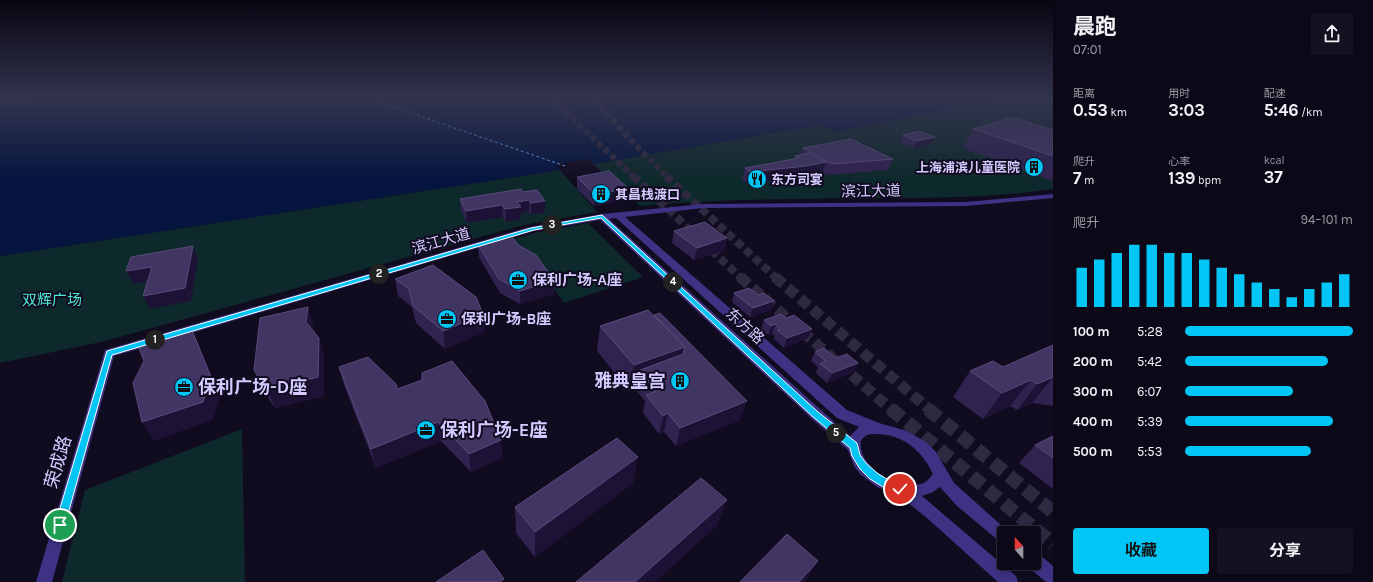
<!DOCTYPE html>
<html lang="zh">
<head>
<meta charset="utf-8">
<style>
	body { margin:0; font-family:Karla,"Noto Sans SC",sans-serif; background:#161121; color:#f1f3f6; height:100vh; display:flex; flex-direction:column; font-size:15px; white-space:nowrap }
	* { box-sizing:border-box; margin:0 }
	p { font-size:13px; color:#9a9aa2 }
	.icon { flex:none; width:22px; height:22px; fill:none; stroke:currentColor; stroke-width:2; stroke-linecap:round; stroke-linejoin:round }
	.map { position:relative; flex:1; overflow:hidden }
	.details { display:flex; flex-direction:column; background:#0d0818; width:320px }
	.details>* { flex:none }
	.needle { width:26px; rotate:339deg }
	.controls { position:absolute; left:997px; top:526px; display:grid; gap:8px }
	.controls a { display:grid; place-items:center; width:44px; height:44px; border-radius:4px; background:#0d0818; box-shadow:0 2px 6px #0003,0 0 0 1px #2d2937; font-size:20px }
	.pin { position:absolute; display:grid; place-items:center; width:34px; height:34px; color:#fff; margin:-17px; border:2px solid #fff; border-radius:50%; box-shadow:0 1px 4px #0007 }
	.km { position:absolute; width:20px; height:20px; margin:-10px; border-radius:50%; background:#222; color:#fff; font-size:11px; line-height:20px; text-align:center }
	.round { display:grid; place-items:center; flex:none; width:42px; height:42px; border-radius:4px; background:#161121 }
	.overview { display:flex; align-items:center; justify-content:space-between; height:68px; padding:0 20px }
	h1 { font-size:22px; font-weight:700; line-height:30px }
	.stats { display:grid; grid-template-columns:repeat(3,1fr); gap:6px; height:68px; padding:4px 20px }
	.stats div { display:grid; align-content:center }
	.stats b { font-size:17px; font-weight:700 }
	.stats small { font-size:11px; font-weight:400 }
	.stats p { font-size:11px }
	.chart { height:112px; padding:8px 20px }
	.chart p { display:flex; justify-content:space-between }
	.chart svg { width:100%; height:72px; margin-top:4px; stroke:#00c5f5; stroke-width:6 }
	.button { display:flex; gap:8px; margin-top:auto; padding:8px 20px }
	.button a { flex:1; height:46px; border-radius:4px; background:#00c5f5; color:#111; font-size:16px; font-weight:700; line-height:46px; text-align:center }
	.button a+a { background:#161121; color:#f1f3f6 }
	ul { padding:0 20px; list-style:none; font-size:13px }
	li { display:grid; grid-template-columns:64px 48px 1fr; align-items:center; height:30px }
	li i { height:10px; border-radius:5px; background:#00c5f5 }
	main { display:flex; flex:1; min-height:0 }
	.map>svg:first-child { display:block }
	.green { fill:#0e292b }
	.water { fill:#05153f }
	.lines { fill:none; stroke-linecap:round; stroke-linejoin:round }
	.ferry { stroke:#58a2ff; stroke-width:1; stroke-dasharray:3 2.5; stroke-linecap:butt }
	.major-tunnel-far3 { stroke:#2e2841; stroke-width:6; stroke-dasharray:6 3; stroke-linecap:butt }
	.major-tunnel-far2 { stroke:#2e2841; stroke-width:8; stroke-dasharray:8 4; stroke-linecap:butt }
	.major-tunnel-far1 { stroke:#2e2841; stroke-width:11; stroke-dasharray:11 5.5; stroke-linecap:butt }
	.major-tunnel { stroke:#2e2841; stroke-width:14; stroke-dasharray:14 7; stroke-linecap:butt }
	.minor { fill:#3d3283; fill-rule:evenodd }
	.wall { fill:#2f2350 }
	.shaded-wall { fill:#1c1235 }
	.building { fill:#413563; stroke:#584c7b }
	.route { fill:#00c5f5; stroke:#fff }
	.labels { text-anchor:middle; stroke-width:4; stroke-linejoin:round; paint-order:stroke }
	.far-poi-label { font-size:13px; font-weight:bold; fill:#d5caff; stroke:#110b20; text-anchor:start }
	.street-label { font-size:15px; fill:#d5caff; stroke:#110b20 }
	.poi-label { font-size:15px; font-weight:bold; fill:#d5caff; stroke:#110b20; text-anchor:start }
	.park-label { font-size:15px; fill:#4ee8d0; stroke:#110b20 }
	.near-poi-label { font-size:18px; font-weight:bold; fill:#d5caff; stroke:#110b20; text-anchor:start }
	.near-street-label { font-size:18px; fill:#d5caff; stroke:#110b20 }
</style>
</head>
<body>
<main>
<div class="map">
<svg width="1053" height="582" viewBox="0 0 1053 582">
	<rect width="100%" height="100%" fill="#110b20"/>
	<path class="green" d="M 1002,99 L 1053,99 L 1053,189 C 1000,197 946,198 892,198 C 808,199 724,198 640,206 L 593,164 L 820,125 L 835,132 Z
		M 560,170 L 597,212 L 524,225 L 101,342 L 0,363 L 0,256 Z
		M 588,223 L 643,277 L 564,303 L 538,266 L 511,240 L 535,233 Z
		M 242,429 L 245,582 L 62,582 L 85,490 Z"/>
	<path class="water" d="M 0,99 L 1002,99 L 835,132 L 820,125 L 593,164 L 588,159 L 555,164 L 560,170 L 0,256 Z"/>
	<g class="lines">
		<path class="ferry" d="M 370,99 L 565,166
			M 0,104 L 61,99"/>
		<path class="major-tunnel-far3" d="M 552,99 L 634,177
			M 594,99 L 628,137 L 667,177"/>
		<path class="major-tunnel-far2" d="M 633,176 L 741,278
			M 666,176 L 776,278"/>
		<path class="major-tunnel-far1" d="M 740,277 L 892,410
			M 775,277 L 930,410"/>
		<path class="major-tunnel" d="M 891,409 L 1053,544
			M 928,409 L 1053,512"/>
		<path class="minor" d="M 1053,194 L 1053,198 L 966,206 L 703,208 L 625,217 L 847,410 L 879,423 L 907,431 L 926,442 L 936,452 L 954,483 L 1010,533 L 1004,533 L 1004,543 L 999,541 L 957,506 L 940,487 L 933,492 L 922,496 L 1016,576 L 1018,582 L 998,582 L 927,518 L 897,494 L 877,487 L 860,474 L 854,466 L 848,450 L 811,418 L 600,220 L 534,231 L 114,356 L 52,582 L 36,582 L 105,350 L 530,227 L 602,214 L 703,204 L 966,202 ZM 616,218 L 837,418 L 859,427 L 850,436 L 821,410 L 609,219 ZM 872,434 C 902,433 921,449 933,474 C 930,478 926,483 921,484 C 897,489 857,468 861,440 L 867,435 Z
			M 1034,553 L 1040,555 L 1053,566 L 1053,582 L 1046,582 L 1028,567 L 1027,563 L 1034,563 Z"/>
	</g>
	<path class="wall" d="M 973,129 L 1053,130 L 1053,181 L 963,148 Z
		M 903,135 L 935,137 L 931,144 L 914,148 L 900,142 Z
		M 803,148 L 893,159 L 888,170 L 828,175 L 823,172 L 822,174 L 802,178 L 747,183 L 742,180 L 745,168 L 794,159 L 795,156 L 801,155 Z
		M 577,177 L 626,200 L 594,206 L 577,189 Z
		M 523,192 L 545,201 L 545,212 L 531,215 L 529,212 L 521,213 L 521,219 L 506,222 L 503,217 L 467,223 L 461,211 L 460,199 Z
		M 674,231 L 727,238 L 724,251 L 694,260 L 672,243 Z
		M 478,245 L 518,245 L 554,294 L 520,304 L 500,293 L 479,257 Z
		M 395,279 L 483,314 L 484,332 L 445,349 L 416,323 L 412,307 L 398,296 Z
		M 734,293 L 771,310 L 750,317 L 732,302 Z
		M 764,320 L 808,338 L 784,348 L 774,339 L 775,336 L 772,334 L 768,335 L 761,329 Z
		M 313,325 L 313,330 L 324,356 L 324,396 L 275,408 L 262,389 L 254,370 Z
		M 600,326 L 740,420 L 676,446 L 664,432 L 659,434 L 643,413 L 645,401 L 635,389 L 629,391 L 597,351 Z
		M 1053,345 L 1053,406 L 1032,403 L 1017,410 L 1010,406 L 983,419 L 953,397 L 970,371 L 1003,367 Z
		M 815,352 L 836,358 L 858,363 L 853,372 L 827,383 L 816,373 L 818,367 L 811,361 Z
		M 339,367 L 396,384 L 397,389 L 501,440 L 502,458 L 471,472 L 441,441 L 376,468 L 344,385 Z
		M 1053,436 L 1053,489 L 1019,463 L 1035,445 Z
		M 633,483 L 535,557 L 516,533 L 515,507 Z"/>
	<path class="shaded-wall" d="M 935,137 L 931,144 L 914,148 L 917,141 Z
		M 826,162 L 822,174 L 802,178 L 747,183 L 750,172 Z
		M 628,188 L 626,200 L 594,206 L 595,195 Z
		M 529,200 L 529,212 L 521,213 L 521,219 L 506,222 L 505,209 L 517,202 Z
		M 545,201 L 545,212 L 531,215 L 531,203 Z
		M 502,205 L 503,217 L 467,223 L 466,211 Z
		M 727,238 L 724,251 L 694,260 L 697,248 Z
		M 193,246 L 198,259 L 191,301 L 150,309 L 143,296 Z
		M 152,267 L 158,280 L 133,284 L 126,271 Z
		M 554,280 L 554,294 L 520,304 L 520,291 Z
		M 774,301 L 771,310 L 750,317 L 753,308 Z
		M 308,307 L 313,325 L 312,340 L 306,322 Z
		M 483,314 L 484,332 L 445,349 L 443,331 Z
		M 775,324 L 772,334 L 768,335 L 771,326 Z
		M 812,329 L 808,338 L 784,348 L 787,338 Z
		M 192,330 L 200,348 L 220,396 L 213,420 L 154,441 L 142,422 Z
		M 319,338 L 324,356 L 324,396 L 275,408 L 268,390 Z
		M 685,347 L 679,372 L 638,371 L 635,389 L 629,391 L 634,365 Z
		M 858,363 L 853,372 L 827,383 L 832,373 Z
		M 1053,377 L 1032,403 L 1017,410 L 1037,384 Z
		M 1031,380 L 1010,406 L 983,419 L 1002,393 Z
		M 747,401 L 740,420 L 676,446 L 680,428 Z
		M 668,413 L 664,432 L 659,434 L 663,416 Z
		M 438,422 L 441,441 L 376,468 L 371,449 Z
		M 501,440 L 502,458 L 471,472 L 469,454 Z
		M 638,457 L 633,483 L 535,557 L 535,532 Z
		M 727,500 L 717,526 L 655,582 L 635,582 Z
		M 818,561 L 805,582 L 799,582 Z"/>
	<path class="building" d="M 1013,117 L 1053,130 L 1053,156 L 973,129 Z
		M 920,131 L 935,137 L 917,141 L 903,135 Z
		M 851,139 L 893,159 L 832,164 L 803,148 Z
		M 809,153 L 826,162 L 806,166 L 750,172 L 745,168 L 799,158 L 795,156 Z
		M 609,171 L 628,188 L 595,195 L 577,177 Z
		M 521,189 L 523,192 L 537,190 L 545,201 L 531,203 L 529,200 L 517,202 L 521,207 L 505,209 L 502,205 L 466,211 L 460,199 Z
		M 705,222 L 727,238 L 697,248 L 674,231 Z
		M 511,235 L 518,245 L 536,255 L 554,280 L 520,291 L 499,279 L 478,245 Z
		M 193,246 L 185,288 L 143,296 L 152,267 L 126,271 L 131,257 Z
		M 433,265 L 476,297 L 483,314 L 443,331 L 413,306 L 409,289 L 395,279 Z
		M 749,288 L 758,295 L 764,293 L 774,301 L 753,308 L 734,293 Z
		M 308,307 L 306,322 L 319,338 L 318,377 L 268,390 L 254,370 L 260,318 Z
		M 648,310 L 685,347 L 634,365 L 600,326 Z
		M 660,313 L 747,401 L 680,428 L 668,413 L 663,416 L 646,395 L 656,391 L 638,371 L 683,354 L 685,347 L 654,315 Z
		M 781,314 L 786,318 L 794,315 L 812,329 L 787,338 L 777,330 L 780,329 L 775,324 L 771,326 L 764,320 Z
		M 192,330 L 211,377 L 203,402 L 142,422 L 133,383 L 144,361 L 138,346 Z
		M 1053,345 L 1053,377 L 1037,384 L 1031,380 L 1002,393 L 970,371 L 993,361 L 1003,367 Z
		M 824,348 L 836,358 L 847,354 L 858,363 L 832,373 L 820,364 L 826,361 L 815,352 Z
		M 368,357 L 396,384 L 397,389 L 422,380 L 422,373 L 452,361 L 485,401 L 501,440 L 469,454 L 438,422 L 371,449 L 339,367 Z
		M 1053,436 L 1053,458 L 1035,445 Z
		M 617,438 L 638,457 L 535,532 L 515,507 Z
		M 701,478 L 727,500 L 635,582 L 576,582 Z
		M 787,534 L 818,561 L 799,582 L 740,582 Z
		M 483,550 L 504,579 L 500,582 L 436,582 Z"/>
	<linearGradient id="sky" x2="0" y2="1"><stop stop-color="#090612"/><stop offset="0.55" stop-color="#32344e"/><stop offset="1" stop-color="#32344e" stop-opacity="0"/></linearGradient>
	<rect width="1053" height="180" fill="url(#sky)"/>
	<path class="route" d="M 602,215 L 818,412 L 857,443 L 860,455 L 866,463 L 877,473 L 890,481 L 904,486 L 905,489 L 904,492 L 900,493 L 883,487 L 870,479 L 860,469 L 852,456 L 850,448 L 813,417 L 601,218 L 534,230 L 112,355 L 65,525 L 64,528 L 60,529 L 57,528 L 55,525 L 107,351 L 531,228 Z"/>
	<defs>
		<symbol id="building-disc" viewBox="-11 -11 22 22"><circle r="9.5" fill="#00c5f5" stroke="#110b20"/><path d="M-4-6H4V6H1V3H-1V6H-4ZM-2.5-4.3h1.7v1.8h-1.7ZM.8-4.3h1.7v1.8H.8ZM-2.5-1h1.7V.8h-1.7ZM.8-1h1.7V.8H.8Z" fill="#111"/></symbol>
		<symbol id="restaurant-disc" viewBox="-11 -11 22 22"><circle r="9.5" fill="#00c5f5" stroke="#110b20"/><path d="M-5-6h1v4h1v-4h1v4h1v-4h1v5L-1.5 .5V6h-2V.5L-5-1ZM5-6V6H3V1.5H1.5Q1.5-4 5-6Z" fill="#111"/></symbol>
		<symbol id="office-disc" viewBox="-11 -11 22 22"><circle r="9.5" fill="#00c5f5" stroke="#110b20"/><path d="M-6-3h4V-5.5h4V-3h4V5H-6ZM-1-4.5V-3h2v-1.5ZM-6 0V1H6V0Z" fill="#111"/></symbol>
	</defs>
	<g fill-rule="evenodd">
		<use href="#building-disc" x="1023" y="156" width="22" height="22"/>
		<use href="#restaurant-disc" x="746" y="168" width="22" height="22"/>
		<use href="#building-disc" x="590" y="183" width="22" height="22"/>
		<use href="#office-disc" x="507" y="269" width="22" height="22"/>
		<use href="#office-disc" x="436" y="308" width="22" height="22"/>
		<use href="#building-disc" x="669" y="370" width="22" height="22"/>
		<use href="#office-disc" x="173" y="376" width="22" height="22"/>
		<use href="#office-disc" x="415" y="419" width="22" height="22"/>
	</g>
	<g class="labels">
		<g class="far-poi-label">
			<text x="1020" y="172" text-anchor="end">上海浦滨儿童医院</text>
			<text x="771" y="184">东方司宴</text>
			<text x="615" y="199">其昌栈渡口</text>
		</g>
		<g class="street-label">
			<text transform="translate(871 191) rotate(-1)" y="5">滨江大道</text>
			<text transform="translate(441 241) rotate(-16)" y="5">滨江大道</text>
			<text transform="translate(745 326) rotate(42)" y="5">东方路</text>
		</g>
		<g class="poi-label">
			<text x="532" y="285">保利广场-A座</text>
			<text x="461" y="324">保利广场-B座</text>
		</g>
		<g class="park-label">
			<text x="52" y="305">双辉广场</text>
		</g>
		<g class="near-poi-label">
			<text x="666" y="387" text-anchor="end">雅典皇宫</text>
			<text x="198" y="393">保利广场-D座</text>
			<text x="440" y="436">保利广场-E座</text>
		</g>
		<g class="near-street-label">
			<text transform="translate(58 462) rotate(-74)" y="6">荣成路</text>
		</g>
	</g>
</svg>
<div class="controls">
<a><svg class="needle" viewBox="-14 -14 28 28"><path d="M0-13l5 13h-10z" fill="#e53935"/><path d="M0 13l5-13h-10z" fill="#9a9aa2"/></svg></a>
</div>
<div class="pin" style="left:60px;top:525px;background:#1e9e55"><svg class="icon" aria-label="arrive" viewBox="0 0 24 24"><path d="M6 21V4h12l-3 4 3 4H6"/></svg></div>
<div class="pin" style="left:900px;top:489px;background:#d93025"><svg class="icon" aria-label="check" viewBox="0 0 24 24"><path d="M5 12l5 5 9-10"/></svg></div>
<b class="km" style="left:155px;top:340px">1</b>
<b class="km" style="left:379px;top:274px">2</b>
<b class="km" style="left:552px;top:225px">3</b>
<b class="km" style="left:673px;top:282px">4</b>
<b class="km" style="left:836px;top:433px">5</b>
</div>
<section class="details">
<div class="overview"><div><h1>晨跑</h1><p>07:01</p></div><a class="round"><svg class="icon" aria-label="share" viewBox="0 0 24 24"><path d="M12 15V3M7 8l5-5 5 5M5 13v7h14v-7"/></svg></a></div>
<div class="stats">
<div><p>距离</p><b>0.53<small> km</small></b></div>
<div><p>用时</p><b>3:03</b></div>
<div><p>配速</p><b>5:46<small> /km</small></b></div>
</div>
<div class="stats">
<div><p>爬升</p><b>7<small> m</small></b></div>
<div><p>心率</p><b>139<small> bpm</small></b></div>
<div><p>kcal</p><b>37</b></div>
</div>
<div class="chart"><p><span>爬升</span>94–101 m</p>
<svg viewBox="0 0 160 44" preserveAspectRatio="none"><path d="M5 44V20M15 44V15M25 44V11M35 44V6M45 44V6M55 44V11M65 44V11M75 44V15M85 44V20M95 44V24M105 44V29M115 44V33M125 44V38M135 44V33M145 44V29M155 44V24"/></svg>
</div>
<ul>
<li><b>100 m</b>5:28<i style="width:100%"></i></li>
<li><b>200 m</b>5:42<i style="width:85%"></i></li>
<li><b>300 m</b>6:07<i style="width:64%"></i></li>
<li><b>400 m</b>5:39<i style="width:88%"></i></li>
<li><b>500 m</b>5:53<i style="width:75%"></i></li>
</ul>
<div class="button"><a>收藏</a><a>分享</a></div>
</section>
</main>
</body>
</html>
